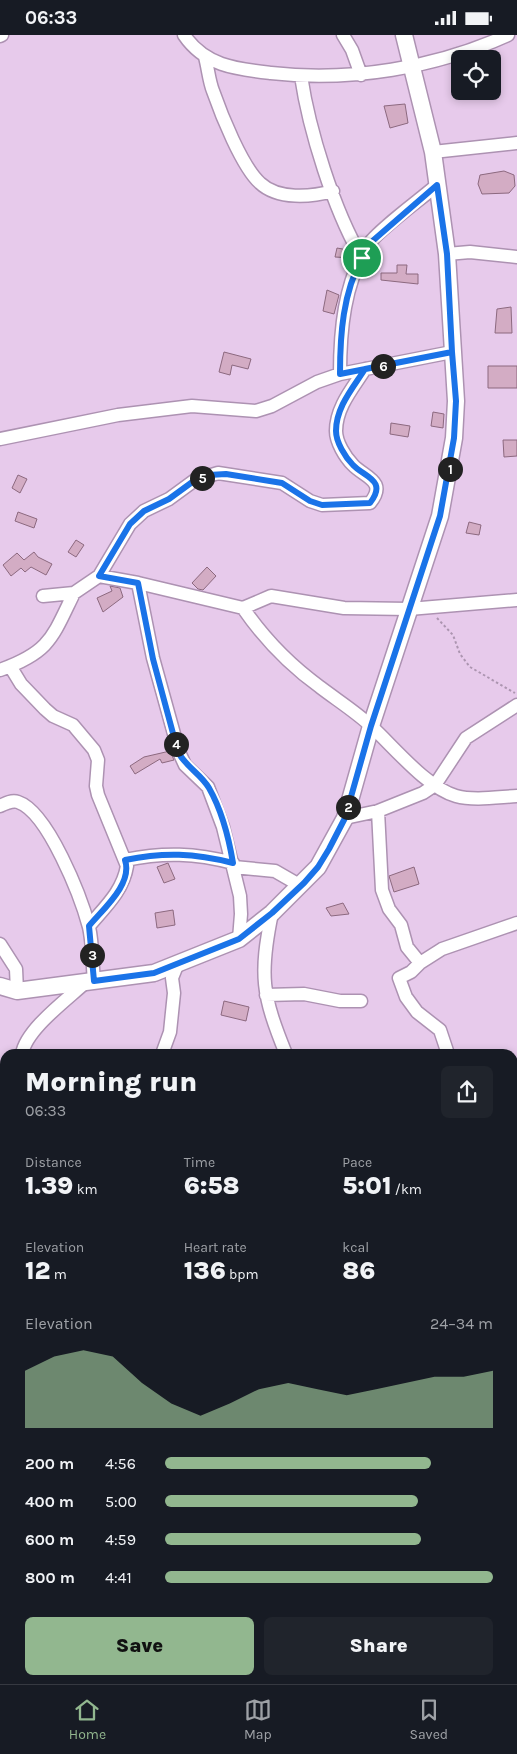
<!DOCTYPE html>
<html lang="en">
<head>
<meta charset="utf-8">
<style>
	body { margin:0; font-family:Karla,sans-serif; background:#20242c; color:#f1f3f6; height:100vh; display:flex; flex-direction:column; font-size:19px; white-space:nowrap }
	* { box-sizing:border-box; margin:0 }
	p { font-size:16px; color:#9ea1a6 }
	.icon { flex:none; width:28px; height:28px; fill:none; stroke:currentColor; stroke-width:2; stroke-linecap:round; stroke-linejoin:round }
	.map { position:relative; flex:1; overflow:hidden }
	.drawer { position:absolute; left:0px; top:1014px; width:518px; height:636px; display:flex; flex-direction:column; background:#171b24; border-radius:15px 15px 0 0; box-shadow:0 2px 8px #0003 }
	.drawer>* { flex:none }
	.buttons { position:absolute; left:451px; top:15px; display:grid; gap:10px }
	.buttons a { display:grid; place-items:center; width:50px; height:50px; border-radius:8px; background:#171b24; box-shadow:0 2px 8px #0003; font-size:25px }
	.pin { position:absolute; display:grid; place-items:center; width:42px; height:42px; color:#fff; margin:-21px; border:2px solid #fff; border-radius:50%; box-shadow:0 1px 5px #0007 }
	.km { position:absolute; width:25px; height:25px; margin:-12px; border-radius:50%; background:#222; color:#fff; font-size:14px; line-height:25px; text-align:center }
	.round { display:grid; place-items:center; flex:none; width:52px; height:52px; border-radius:8px; background:#20242c }
	.head { display:flex; align-items:center; justify-content:space-between; height:85px; padding:0 25px }
	h1 { font-size:28px; font-weight:800; line-height:38px }
	.figures { display:grid; grid-template-columns:repeat(3,1fr); gap:8px; height:85px; padding:5px 25px }
	.figures div { display:grid; align-content:center }
	.figures b { font-size:25px; font-weight:800 }
	.figures small { font-size:14px; font-weight:400 }
	.figures p { font-size:14px }
	.chart { height:140px; padding:10px 25px }
	.chart p { display:flex; justify-content:space-between }
	.chart svg { width:100%; height:90px; margin-top:5px; fill:#92b78f; opacity:.7 }
	.primary-button { display:flex; gap:10px; margin-top:auto; padding:10px 25px }
	.primary-button a { flex:1; height:58px; border-radius:8px; background:#92b78f; color:#111; font-size:20px; font-weight:800; line-height:58px; text-align:center }
	.primary-button a+a { background:#20242c; color:#f1f3f6 }
	ul { padding:0 25px; list-style:none; font-size:16px }
	li { display:grid; grid-template-columns:80px 60px 1fr; align-items:center; height:38px }
	li i { height:12px; border-radius:6px; background:#92b78f }
	.status { display:flex; justify-content:space-between; align-items:center; height:35px; padding:0 25px; background:#171b24; direction:ltr }
	.status svg { height:14px; fill:currentColor }
	.tabs { display:flex; justify-content:space-around; align-items:center; height:70px; border-top:1px solid #363941; background:#171b24; font-size:14px; color:#9ea1a6 }
	.tabs a { display:grid; justify-items:center; gap:2px }
	.tabs .current { color:#92b78f }
	.map>svg:first-child { display:block }
	.building { fill:#d3acc4; stroke:#8c697f }
	.lines { fill:none; stroke-linecap:round; stroke-linejoin:round }
	.minor-casing { stroke:#ad92b2; stroke-width:15 }
	.tertiary-casing { stroke:#ad92b2; stroke-width:19 }
	.path { stroke:#ac95b0; stroke-width:2; stroke-dasharray:2.5 2.5; stroke-linecap:butt }
	.minor { stroke:#fff; stroke-width:12 }
	.tertiary { stroke:#fff; stroke-width:16 }
	.route-casing { stroke:#fff; stroke-width:10 }
	.route { stroke:#1a73e8; stroke-width:6 }
</style>
</head>
<body>
<div class="status"><b>06:33</b><svg viewBox="0 0 49 12"><path d="M0 12V9h3v3zM5 12V6h3v6zM10 12V3h3v9zM15 12V0h3v12zM26 1h20v11H26zM47 4h2v5h-2z"/></svg></div>
<div class="map">
<svg width="517" height="1649" viewBox="0 0 517 1649">
	<rect width="100%" height="100%" fill="#e7caeb"/>
	<path class="building" d="M 405,69 L 408,88 L 390,93 L 384,71 Z
		M 504,136 L 514,140 L 515,151 L 509,158 L 482,159 L 478,149 L 480,140 Z
		M 337,213 L 348,215 L 352,223 L 335,222 Z
		M 397,230 L 407,230 L 406,239 L 418,239 L 418,249 L 381,245 L 381,238 L 397,238 Z
		M 327,255 L 339,260 L 334,279 L 323,276 Z
		M 511,272 L 512,298 L 495,298 L 497,274 Z
		M 224,317 L 251,324 L 248,334 L 232,330 L 230,340 L 219,337 Z
		M 488,331 L 517,331 L 517,353 L 488,353 Z
		M 433,377 L 444,379 L 443,393 L 431,391 Z
		M 391,388 L 410,391 L 408,402 L 390,399 Z
		M 503,405 L 517,405 L 517,421 L 504,422 Z
		M 18,440 L 27,444 L 20,458 L 12,453 Z
		M 18,477 L 37,484 L 34,493 L 15,486 Z
		M 469,487 L 481,490 L 479,500 L 466,498 Z
		M 76,505 L 84,510 L 76,522 L 68,517 Z
		M 34,517 L 38,522 L 52,529 L 46,540 L 31,532 L 25,537 L 21,533 L 11,541 L 3,530 L 17,518 L 24,525 Z
		M 207,532 L 216,541 L 203,555 L 198,554 L 192,548 Z
		M 110,551 L 120,553 L 123,562 L 103,577 L 97,563 L 112,556 Z
		M 170,716 L 174,725 L 162,728 L 160,724 L 135,739 L 130,731 L 144,722 Z
		M 168,828 L 175,844 L 164,848 L 157,832 Z
		M 414,832 L 419,849 L 394,857 L 389,841 Z
		M 343,868 L 349,879 L 331,881 L 326,873 Z
		M 173,875 L 175,890 L 157,893 L 155,878 Z
		M 224,966 L 249,972 L 246,986 L 221,980 Z"/>
	<g class="lines">
		<defs>
			<path id="minor" d="M 184,0 C 205,31 236,34 271,38 C 350,47 435,33 508,0
				M 343,0 L 352,15 L 361,40
				M 0,1 L 2,0
				M 205,22 C 208,33 209,46 213,56 C 221,79 242,132 260,148 C 278,165 311,162 333,156
				M 301,41 C 309,95 334,176 362,223
				M 433,117 L 517,108
				M 447,219 L 470,217 L 517,222
				M 340,339 C 340,296 344,248 368,210 C 378,195 421,164 437,150
				M 0,404 L 118,380 L 192,371 L 256,376 L 272,371 L 317,347 L 340,339 L 452,317
				M 99,541 L 138,548 L 243,573 C 263,602 291,631 320,652 C 337,665 356,677 371,691 C 393,711 427,753 456,761 C 474,766 498,762 517,761
				M 138,548 L 153,623 L 179,717 L 185,730 L 208,752 L 223,792 L 240,861 L 241,879 L 239,904
				M 43,561 L 74,558 L 99,541 L 130,489 L 144,476 L 169,464 L 195,445 L 218,438 L 282,448 L 310,466 L 322,470 L 370,468 C 388,446 364,442 353,430 C 345,422 336,407 336,396 C 336,372 353,353 365,334
				M 243,573 L 271,561 L 344,573 L 409,574 L 517,565
				M 10,631 L 21,649 L 45,674 L 53,681 L 73,690 L 94,715 L 98,725 L 96,751 L 98,760 L 127,831 C 123,856 105,872 89,891
				M 0,635 C 50,617 52,603 74,558
				M 0,771 C 6,768 12,765 18,767 C 48,777 81,862 89,892 C 93,909 92,928 94,945
				M 378,776 L 382,855 L 389,874 L 401,890 L 407,912 L 420,928
				M 345,783 L 378,776 L 423,758 L 435,750 L 466,703 L 517,670
				M 125,825 C 164,817 195,818 233,828
				M 234,832 L 275,836 L 301,851
				M 272,878 C 259,940 262,960 286,1019
				M 0,909 L 16,934 L 17,956
				M 266,960 L 304,959 L 340,966 L 361,966
				M 22,1019 C 26,994 68,964 87,946
				M 162,1019 L 170,997 L 174,958 L 172,943 L 178,928
				M 448,1019 L 440,995 L 417,977 L 406,962 L 399,943 L 411,937 L 420,928 L 442,914 L 517,888
				M 0,1238 L 5,1244
				M 512,1336 L 517,1338
				M 512,1359 L 517,1374
				M 512,1522 L 517,1520
				M 0,1550 L 5,1548
				M 0,1628 L 5,1641
				M 185,1645 L 185,1649
				M 371,1645 L 372,1649
				M 107,1649 L 118,1645
				M 499,1649 L 511,1645"/>
			<path id="tertiary" d="M 0,951 L 17,956 L 154,938 L 239,904 L 272,878 L 318,832 L 345,783 L 371,691 L 440,481 L 454,403 L 456,366 L 447,219 L 433,117 L 404,0"/>
		</defs>
		<use href="#minor" class="minor-casing"/>
		<use href="#tertiary" class="tertiary-casing"/>
		<path class="path" d="M 437,583 L 453,600 L 460,619 L 470,632 L 515,658"/>
		<use href="#minor" class="minor"/>
		<use href="#tertiary" class="tertiary"/>
	</g>
	<g class="lines">
		<defs>
			<path id="route" d="M 362,223 C 343,258 340,299 340,339 L 452,317 L 456,366 L 454,403 L 440,481 L 371,691 L 345,783 L 329,814 L 318,832 L 304,848 L 272,878 L 239,904 L 154,938 L 94,946 L 89,891 C 103,874 133,849 125,825 C 164,817 194,818 233,828 C 229,804 221,774 209,753 C 201,739 186,732 178,717 L 153,624 L 138,548 L 99,541 L 130,489 L 144,476 L 169,464 L 195,445 L 209,440 L 226,439 L 282,448 L 310,466 L 322,470 L 370,468 C 388,445 364,442 353,430 C 345,422 336,407 336,396 C 336,372 353,353 365,334 L 452,317 L 447,219 L 437,150 L 369,209 L 362,223"/>
		</defs>
		<use href="#route" class="route-casing"/>
		<use href="#route" class="route"/>
	</g>
</svg>
<div class="buttons">
<a><svg class="icon" aria-label="locate" viewBox="0 0 24 24"><circle cx="12" cy="12" r="6"/><path d="M12 2v4M12 18v4M2 12h4M18 12h4"/></svg></a>
</div>
<div class="pin" style="left:362px;top:223px;background:#1e9e55"><svg class="icon" aria-label="arrive" viewBox="0 0 24 24"><path d="M6 21V4h12l-3 4 3 4H6"/></svg></div>
<b class="km" style="left:450px;top:434px">1</b>
<b class="km" style="left:348px;top:772px">2</b>
<b class="km" style="left:92px;top:920px">3</b>
<b class="km" style="left:176px;top:709px">4</b>
<b class="km" style="left:202px;top:443px">5</b>
<b class="km" style="left:383px;top:331px">6</b>
<section class="drawer">
<div class="head"><div><h1>Morning run</h1><p>06:33</p></div><a class="round"><svg class="icon" aria-label="share" viewBox="0 0 24 24"><path d="M12 15V3M7 8l5-5 5 5M5 13v7h14v-7"/></svg></a></div>
<div class="figures">
<div><p>Distance</p><b>1.39<small> km</small></b></div>
<div><p>Time</p><b>6:58</b></div>
<div><p>Pace</p><b>5:01<small> /km</small></b></div>
</div>
<div class="figures">
<div><p>Elevation</p><b>12<small> m</small></b></div>
<div><p>Heart rate</p><b>136<small> bpm</small></b></div>
<div><p>kcal</p><b>86</b></div>
</div>
<div class="chart"><p><span>Elevation</span>24–34 m</p>
<svg viewBox="0 0 160 44" preserveAspectRatio="none"><path d="M0 44V16L10 9L20 6L30 9L40 22L50 32L60 38L70 32L80 25L90 22L100 25L110 28L120 25L130 22L140 19L150 19L160 16V44z"/></svg>
</div>
<ul>
<li><b>200 m</b>4:56<i style="width:81%"></i></li>
<li><b>400 m</b>5:00<i style="width:77%"></i></li>
<li><b>600 m</b>4:59<i style="width:78%"></i></li>
<li><b>800 m</b>4:41<i style="width:100%"></i></li>
</ul>
<div class="primary-button"><a>Save</a><a>Share</a></div>
</section>
</div>
<nav class="tabs">
<a class="current"><svg class="icon" aria-label="home" viewBox="0 0 24 24"><path d="M3 11l9-7 9 7M6 9v11h12V9"/></svg>Home</a>
<a><svg class="icon" aria-label="map" viewBox="0 0 24 24"><path d="M3 6l6-2 6 2 6-2v14l-6 2-6-2-6 2zM9 4v14M15 6v14"/></svg>Map</a>
<a><svg class="icon" aria-label="saved" viewBox="0 0 24 24"><path d="M7 4h10v16l-5-4-5 4z"/></svg>Saved</a>
</nav>
</body>
</html>
